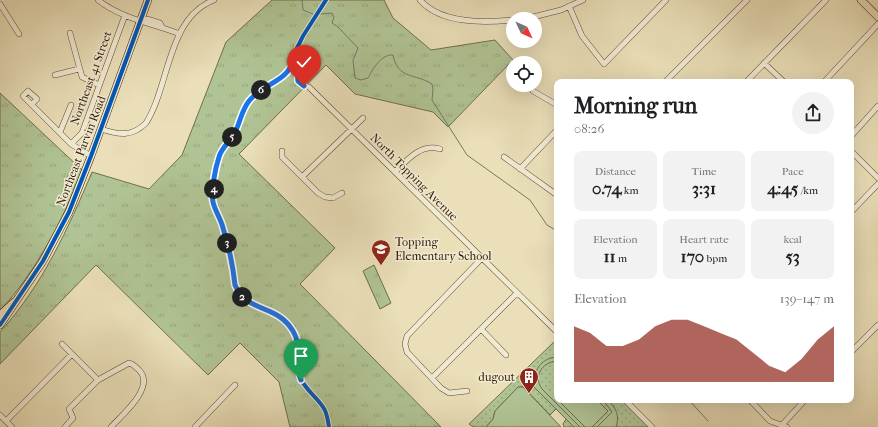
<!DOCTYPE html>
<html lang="en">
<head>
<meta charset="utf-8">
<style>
	body { margin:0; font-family:"IM FELL French Canon",serif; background:#f2f2f2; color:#202124; height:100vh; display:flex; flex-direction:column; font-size:15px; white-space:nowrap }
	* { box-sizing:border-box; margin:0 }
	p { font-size:13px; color:#757577 }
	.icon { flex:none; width:22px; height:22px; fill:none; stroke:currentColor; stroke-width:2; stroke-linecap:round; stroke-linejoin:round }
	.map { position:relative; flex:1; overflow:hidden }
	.drawer { position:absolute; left:554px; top:79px; width:300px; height:324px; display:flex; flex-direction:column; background:#fff; border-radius:8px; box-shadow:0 4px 16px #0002 }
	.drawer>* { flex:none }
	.needle { width:26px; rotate:134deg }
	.tools { position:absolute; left:506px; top:12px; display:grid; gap:8px }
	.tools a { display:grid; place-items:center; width:36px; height:36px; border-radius:50%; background:#fff; box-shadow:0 4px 16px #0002; font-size:20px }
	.pin { position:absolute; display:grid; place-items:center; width:34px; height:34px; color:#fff; margin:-41px -17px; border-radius:50% 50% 50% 0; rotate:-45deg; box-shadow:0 0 4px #0007 }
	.pin .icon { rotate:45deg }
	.km { position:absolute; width:20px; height:20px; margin:-10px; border-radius:50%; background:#222; color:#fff; font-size:11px; line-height:20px; text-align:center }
	.round { display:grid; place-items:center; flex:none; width:42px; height:42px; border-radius:21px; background:#f2f2f2 }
	.overview { display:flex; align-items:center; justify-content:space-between; height:68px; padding:0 20px }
	h1 { font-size:22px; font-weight:700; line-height:30px }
	.metrics { display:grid; grid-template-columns:repeat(3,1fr); gap:6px; height:68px; padding:4px 20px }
	.metrics div { display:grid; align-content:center; border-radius:8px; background:#f2f2f2; text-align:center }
	.metrics b { font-size:17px; font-weight:700 }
	.metrics small { font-size:11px; font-weight:400 }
	.metrics p { font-size:11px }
	.chart { height:112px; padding:8px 20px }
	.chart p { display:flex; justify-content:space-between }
	.chart svg { width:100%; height:72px; margin-top:4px; fill:#8f2418; opacity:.7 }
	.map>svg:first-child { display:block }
	.grass { fill:url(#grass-dots); stroke:#706e4c }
	.park { fill:url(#park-tufts); stroke:#706e4c }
	.pitch { fill:#b0c394; stroke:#706e4c }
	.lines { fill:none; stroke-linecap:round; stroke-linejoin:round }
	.stream { stroke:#6e7c69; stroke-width:1 }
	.minor-casing { stroke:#5e4b32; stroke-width:6 }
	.major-casing { stroke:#301a05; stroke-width:8 }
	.minor { stroke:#f1ead2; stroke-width:5 }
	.major { stroke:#eadfb9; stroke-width:7 }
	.cycleway-casing { stroke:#f1ead2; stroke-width:6 }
	.cycleway { stroke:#0057b8; stroke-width:4 }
	.route-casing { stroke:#fff; stroke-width:8 }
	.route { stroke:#1a73e8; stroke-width:5 }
	.labels { text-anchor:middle; stroke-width:3; stroke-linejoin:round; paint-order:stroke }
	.street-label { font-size:12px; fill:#301a05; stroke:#f1ead2 }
	.poi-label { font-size:12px; fill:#301a05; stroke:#f1ead2; text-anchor:start }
</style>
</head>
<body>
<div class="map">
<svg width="878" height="427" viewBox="0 0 878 427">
	<defs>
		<pattern id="grass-dots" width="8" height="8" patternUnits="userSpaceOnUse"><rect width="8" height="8" fill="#b0c394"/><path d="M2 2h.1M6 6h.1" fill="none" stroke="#98a77e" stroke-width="1.8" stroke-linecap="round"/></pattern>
		<pattern id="park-tufts" width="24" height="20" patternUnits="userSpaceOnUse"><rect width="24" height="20" fill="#b0c394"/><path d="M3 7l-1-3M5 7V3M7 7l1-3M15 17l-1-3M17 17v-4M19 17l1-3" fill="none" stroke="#98a77e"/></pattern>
	</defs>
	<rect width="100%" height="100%" fill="#eadfb9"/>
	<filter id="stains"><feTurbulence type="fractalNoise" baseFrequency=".005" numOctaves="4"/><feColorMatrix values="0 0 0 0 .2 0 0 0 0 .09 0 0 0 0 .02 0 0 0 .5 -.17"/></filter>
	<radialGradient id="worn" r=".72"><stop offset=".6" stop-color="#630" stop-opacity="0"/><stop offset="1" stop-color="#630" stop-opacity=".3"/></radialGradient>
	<path class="grass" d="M 557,339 L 557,400 L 623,400 L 651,427 L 564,427 L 563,424 L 566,419 L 556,409 L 550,415 L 523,387 L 518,387 L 495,411 L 493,419 L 486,427 L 473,427 L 469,424 Z"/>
	<path class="park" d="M 272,0 L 384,0 L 393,18 L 431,50 L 495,40 L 513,60 L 448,127 L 433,112 L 355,94 L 326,65 L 239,154 L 335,248 L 300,284 L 441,427 L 290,427 L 279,382 L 240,343 L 208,375 L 96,265 L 0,364 L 0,332 C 42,286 68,229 92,172 L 149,189 L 182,155 L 226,42 Z
		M 0,93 L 82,170 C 63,221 36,271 0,311 Z
		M 374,265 L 391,303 L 380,309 L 363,271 Z"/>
	<path class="pitch" d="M 557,357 L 557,361 C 542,362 532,377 543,390 L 580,427 L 574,427 L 528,381 L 531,379 L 535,382 C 534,368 543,358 557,357 Z
		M 518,387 L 523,387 L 561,427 L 486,427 L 493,419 L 495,411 Z
		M 558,400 L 597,400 L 608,411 L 592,427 L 585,427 Z
		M 603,400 L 608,400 C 616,408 620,416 616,427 L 597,427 L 612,412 Z"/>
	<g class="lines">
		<path class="stream" d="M 302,0 L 303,10 L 315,15
			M 320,14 L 332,13 L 334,17 L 332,23 L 338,27 L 358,48 L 353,60 L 355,78 L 361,80 L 368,78 C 373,69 381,54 393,55 C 398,80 415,73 432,84 L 433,90 L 432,100 L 467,155 L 530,200 L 547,225 L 557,231
			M 689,400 L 708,421"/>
		<defs>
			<path id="minor" d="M 98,0 C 122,19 152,23 180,34
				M 420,0 C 441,24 483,23 513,20
				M 0,4 L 19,34
				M 569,6 L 582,36 L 604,64 L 666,0
				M 525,19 L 561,10 L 583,0
				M 140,21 L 148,19 L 160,23 L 162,27
				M 70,33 L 82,77 L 99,85
				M 764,63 L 784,82
				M 55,75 L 79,69
				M 665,82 L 747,0
				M 746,82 L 826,0
				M 824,82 L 878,24
				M 309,87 L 557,332
				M 533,91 L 557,105
				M 32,104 L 37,99 L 28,91 L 23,96 L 71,144 L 91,156
				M 101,129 C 119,135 132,137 146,123 C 170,85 167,18 214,0
				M 60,132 L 71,105
				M 851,136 L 878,106
				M 71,144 L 82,133 L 125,15
				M 282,151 L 282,157 L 318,193 L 325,197 L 333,198 L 342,193
				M 851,151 L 878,178
				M 504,157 L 557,195
				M 520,169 L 557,130
				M 395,172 C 407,160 421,143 440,149
				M 303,176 L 363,118
				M 851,212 L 878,184
				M 481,329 L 506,355
				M 62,344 L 98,380
				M 851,352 L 878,325
				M 432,378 L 517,293
				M 467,391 L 449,393 L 441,388 L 407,352 L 405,344 L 407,336 L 482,258
				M 625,400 L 652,427
				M 750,400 L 770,421 L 787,427
				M 0,415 L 12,427
				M 6,421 L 72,354
				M 781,426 L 805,400
				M 65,427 L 73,418 L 69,409 L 98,380 L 129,363 C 133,364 136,367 139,370 C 156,387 122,415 111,427
				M 195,427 L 235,385"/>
			<path id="major" d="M 861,0 L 878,17
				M 0,315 L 14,302
				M 0,325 L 43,261 L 69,212 L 91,156 L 148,0"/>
		</defs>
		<use href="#minor" class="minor-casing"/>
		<use href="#major" class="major-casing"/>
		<use href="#minor" class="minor"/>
		<use href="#major" class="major"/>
		<defs>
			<path id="cycleway" d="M 326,0 L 303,36 L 297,48 L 292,67 L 288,73 L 256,94 L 249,101 L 240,118 L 235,134 L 223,147 L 219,157 L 214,184 L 213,202 L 223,227 L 235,285 C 247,311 271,304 288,323 C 304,343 292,357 299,375 C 304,389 315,395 323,407 C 327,412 328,421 329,427
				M 0,325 L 43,261 L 69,212 L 91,156 L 148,0"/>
		</defs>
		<use href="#cycleway" class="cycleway-casing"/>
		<use href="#cycleway" class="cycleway"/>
	</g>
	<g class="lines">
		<defs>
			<path id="route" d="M 301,380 C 295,365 302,345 293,331 C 276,303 248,314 235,285 C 233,266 229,247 223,228 C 221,219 215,211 213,202 C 211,190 215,169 219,157 C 222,147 230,142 234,134 C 240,124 241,111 249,101 C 264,82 288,83 294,58 L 297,65 L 298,81 L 304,86"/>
		</defs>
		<use href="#route" class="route-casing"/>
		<use href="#route" class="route"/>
	</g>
	<defs>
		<symbol id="school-pin" viewBox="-11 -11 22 30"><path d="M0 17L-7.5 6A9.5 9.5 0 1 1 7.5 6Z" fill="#8f2418" stroke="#f1ead2"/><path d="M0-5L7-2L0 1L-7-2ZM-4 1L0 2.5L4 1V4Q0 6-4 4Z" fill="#fff"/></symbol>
		<symbol id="building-pin" viewBox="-11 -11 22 30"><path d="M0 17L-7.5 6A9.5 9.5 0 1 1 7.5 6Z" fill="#8f2418" stroke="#f1ead2"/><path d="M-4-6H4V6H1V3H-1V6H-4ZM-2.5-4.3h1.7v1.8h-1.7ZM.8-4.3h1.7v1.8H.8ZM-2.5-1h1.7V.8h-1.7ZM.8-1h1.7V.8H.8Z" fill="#fff"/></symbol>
	</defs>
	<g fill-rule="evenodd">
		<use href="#school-pin" x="370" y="238" width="22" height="30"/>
		<use href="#building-pin" x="518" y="366" width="22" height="30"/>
	</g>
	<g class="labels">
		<g class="street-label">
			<text transform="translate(91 78) rotate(-70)" y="4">Northeast 41 Street</text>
			<text transform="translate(81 151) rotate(-69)" y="4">Northeast Parvin Road</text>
			<text transform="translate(414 177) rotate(45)" y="4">North Topping Avenue</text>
		</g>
		<g class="poi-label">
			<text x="395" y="246">Topping<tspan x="395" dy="14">Elementary School</tspan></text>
			<text x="515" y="381" text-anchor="end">dugout</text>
		</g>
	</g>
	<rect width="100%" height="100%" filter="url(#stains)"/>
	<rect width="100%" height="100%" fill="url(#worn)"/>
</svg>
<div class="tools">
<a><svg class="needle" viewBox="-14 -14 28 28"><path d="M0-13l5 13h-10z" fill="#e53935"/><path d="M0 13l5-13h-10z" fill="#757577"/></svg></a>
<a><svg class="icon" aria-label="locate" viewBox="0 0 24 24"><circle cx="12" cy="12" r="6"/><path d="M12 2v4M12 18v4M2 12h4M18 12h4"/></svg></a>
</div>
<div class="pin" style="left:301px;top:380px;background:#1e9e55"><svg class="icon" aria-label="arrive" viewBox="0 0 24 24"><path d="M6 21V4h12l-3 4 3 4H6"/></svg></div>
<div class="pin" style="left:304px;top:86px;background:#d93025"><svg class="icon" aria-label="check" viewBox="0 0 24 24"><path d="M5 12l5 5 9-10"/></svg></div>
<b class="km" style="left:242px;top:297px">2</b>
<b class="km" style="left:227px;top:243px">3</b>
<b class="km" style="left:214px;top:189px">4</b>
<b class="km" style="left:232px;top:137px">5</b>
<b class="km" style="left:261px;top:90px">6</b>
<section class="drawer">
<div class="overview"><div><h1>Morning run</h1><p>08:26</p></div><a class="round"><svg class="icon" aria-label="share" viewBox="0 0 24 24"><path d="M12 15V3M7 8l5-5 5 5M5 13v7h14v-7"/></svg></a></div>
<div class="metrics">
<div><p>Distance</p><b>0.74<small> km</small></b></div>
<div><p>Time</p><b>3:31</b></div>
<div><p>Pace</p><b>4:45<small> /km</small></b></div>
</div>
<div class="metrics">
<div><p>Elevation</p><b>11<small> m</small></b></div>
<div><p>Heart rate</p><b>170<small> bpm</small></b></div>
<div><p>kcal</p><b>53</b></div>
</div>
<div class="chart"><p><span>Elevation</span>139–147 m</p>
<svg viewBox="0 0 160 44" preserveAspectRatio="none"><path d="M0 44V10L10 14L20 22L30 22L40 18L50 10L60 6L70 6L80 10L90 14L100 18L110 26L120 34L130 38L140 30L150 18L160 10V44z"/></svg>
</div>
</section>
</div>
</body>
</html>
